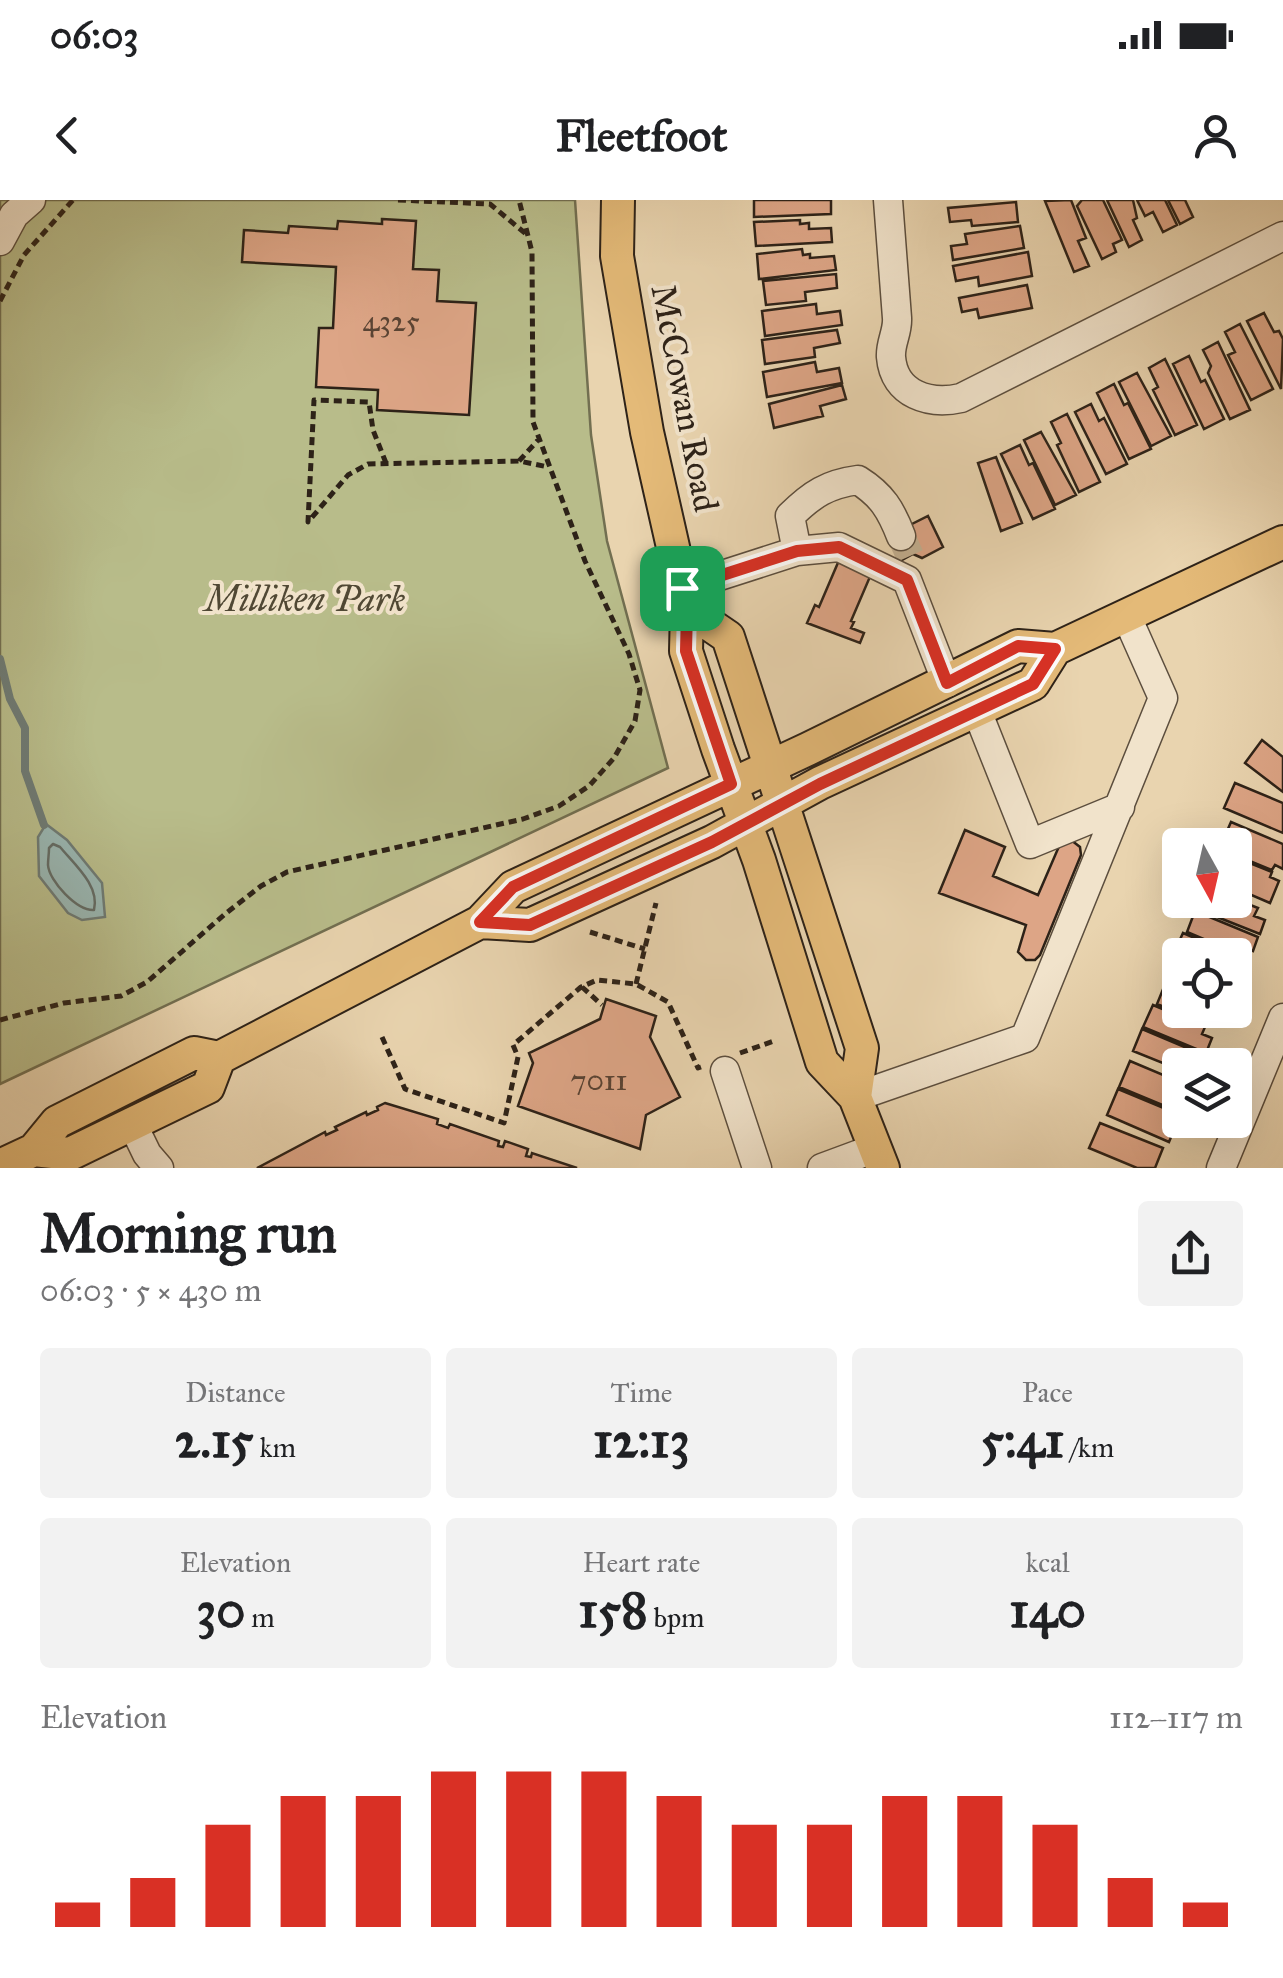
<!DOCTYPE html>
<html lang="en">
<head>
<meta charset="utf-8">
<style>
	body { margin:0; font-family:"IM FELL Great Primer",serif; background:#f2f2f2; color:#202124; height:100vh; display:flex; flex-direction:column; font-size:38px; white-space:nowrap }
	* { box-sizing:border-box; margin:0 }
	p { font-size:32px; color:#757577 }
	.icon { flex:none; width:55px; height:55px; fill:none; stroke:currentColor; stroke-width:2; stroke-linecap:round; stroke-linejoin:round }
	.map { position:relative; height:968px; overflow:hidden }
	.sheet { display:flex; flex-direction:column; background:#fff; flex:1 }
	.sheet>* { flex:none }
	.needle { width:65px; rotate:172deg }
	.fabs { position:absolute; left:1162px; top:628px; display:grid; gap:20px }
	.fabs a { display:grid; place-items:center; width:90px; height:90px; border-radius:10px; background:#fff; box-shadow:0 10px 40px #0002; font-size:50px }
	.pin { position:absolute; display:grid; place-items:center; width:85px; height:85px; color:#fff; margin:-42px; border-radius:20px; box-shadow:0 5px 15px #0006 }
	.round { display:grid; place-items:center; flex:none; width:105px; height:105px; border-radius:10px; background:#f2f2f2 }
	.head { display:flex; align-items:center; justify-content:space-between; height:170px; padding:0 40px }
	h1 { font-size:55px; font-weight:700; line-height:75px }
	.stats { display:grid; grid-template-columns:repeat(3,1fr); gap:15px; height:170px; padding:10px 40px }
	.stats div { display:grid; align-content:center; border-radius:10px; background:#f2f2f2; text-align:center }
	.stats b { font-size:50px; font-weight:700 }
	.stats small { font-size:28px; font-weight:400 }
	.stats p { font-size:28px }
	.chart { height:280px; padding:20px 40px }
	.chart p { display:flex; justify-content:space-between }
	.chart svg { width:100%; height:180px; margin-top:10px; stroke:#d93025; stroke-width:6 }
	.status { display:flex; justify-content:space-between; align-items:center; height:70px; padding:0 50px; background:#fff; direction:ltr }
	.status svg { height:28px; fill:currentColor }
	header { display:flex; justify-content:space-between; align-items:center; height:130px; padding:0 40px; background:#fff; font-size:45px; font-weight:700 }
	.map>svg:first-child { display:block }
	.green { fill:#b8bc8a; stroke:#726f51; stroke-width:2.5 }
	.water { fill:#99b7b3; stroke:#6e7b75; stroke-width:2.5 }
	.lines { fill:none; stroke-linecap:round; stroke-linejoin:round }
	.shore { stroke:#636c66; stroke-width:2.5 }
	.stream { stroke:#6e7b75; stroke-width:8 }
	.building { fill:#dda586; stroke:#2d2218; stroke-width:2.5 }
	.minor-tunnel { stroke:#c3b091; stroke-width:28; stroke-dasharray:28 14; stroke-linecap:butt }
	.minor-casing { stroke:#5c4e3e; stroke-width:31 }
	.major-casing { stroke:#2d2218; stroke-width:36 }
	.path { stroke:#2d2218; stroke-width:5; stroke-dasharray:8 5; stroke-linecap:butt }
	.minor { stroke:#f1e3cb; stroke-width:28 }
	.major { stroke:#e4ba78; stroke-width:32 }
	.route-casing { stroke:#fff; stroke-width:20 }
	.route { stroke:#d93025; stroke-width:12 }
	.labels { text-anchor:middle; stroke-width:8; stroke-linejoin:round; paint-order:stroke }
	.number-label { font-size:30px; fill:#594334 }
	.street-label { font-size:35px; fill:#2d2218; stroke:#f1e3cb }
	.park-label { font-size:35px; font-style:italic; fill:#504834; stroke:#f1e3cb }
</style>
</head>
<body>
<div class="status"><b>06:03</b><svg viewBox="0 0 49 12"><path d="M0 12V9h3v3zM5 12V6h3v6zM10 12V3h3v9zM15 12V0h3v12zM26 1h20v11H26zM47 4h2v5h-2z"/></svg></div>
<header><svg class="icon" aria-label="back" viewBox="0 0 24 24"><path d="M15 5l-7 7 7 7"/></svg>Fleetfoot<svg class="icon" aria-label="person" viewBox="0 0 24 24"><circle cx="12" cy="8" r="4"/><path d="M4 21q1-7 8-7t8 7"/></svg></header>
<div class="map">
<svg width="1283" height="968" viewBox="0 0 1283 968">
	<rect width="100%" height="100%" fill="#e9d4af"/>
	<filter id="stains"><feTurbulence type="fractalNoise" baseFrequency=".002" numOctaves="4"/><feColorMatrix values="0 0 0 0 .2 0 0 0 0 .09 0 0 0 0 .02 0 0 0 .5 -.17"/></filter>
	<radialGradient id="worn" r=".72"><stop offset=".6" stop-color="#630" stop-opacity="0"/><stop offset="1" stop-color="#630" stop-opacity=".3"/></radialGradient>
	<path class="green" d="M 0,0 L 575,0 L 591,235 L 607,341 L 668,568 L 0,884 Z"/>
	<path class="water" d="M 46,624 L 67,640 L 102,683 L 105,717 L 82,720 L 68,713 L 39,676 L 38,637 Z"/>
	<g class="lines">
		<path class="shore" d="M 53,644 L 60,647 C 75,665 100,686 94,710 C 77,711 49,681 48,665 C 48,659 49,654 49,648 Z"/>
		<path class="stream" d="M 0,459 L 10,499 L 25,528 L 25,571 L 44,625"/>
	</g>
	<path class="building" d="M 754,0 L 831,0 L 831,14 L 754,17 Z
		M 1071,0 L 1086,38 L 1078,41 L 1089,66 L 1074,72 L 1045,1 Z
		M 1103,0 L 1122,40 L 1113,44 L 1116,52 L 1102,59 L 1077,6 L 1082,0 Z
		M 1107,0 L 1133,0 L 1137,18 L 1133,20 L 1142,40 L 1129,47 Z
		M 1137,0 L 1165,0 L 1177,25 L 1163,32 L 1153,12 L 1145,16 Z
		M 1168,0 L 1185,0 L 1193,17 L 1180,24 Z
		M 1016,2 L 1018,22 L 972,26 L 971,20 L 950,22 L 948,8 Z
		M 382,19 L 416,21 L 413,69 L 439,70 L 437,101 L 476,103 L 469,215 L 377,210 L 378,190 L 316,187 L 319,128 L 333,128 L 336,67 L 242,62 L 244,30 L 288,33 L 289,26 L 337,29 L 338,21 L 382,24 Z
		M 800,20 L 800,24 L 809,23 L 809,29 L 831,28 L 832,42 L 756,46 L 754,22 Z
		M 1020,26 L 1024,48 L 953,60 L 951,46 L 967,44 L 965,34 Z
		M 802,49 L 803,55 L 810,54 L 810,58 L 834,56 L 836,70 L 759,79 L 757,54 Z
		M 1028,52 L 1032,76 L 979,86 L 978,77 L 956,81 L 953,66 Z
		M 836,74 L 837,88 L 805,92 L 806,101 L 766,105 L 763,81 Z
		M 1027,85 L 1032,108 L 979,118 L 977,109 L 962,112 L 959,98 Z
		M 816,104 L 817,114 L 840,111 L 842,125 L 765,136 L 762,111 Z
		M 1264,113 L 1274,132 L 1279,131 L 1283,139 L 1281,189 L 1247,121 Z
		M 1240,124 L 1273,189 L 1251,200 L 1228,155 L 1235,152 L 1225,132 Z
		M 837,130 L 840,143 L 814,148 L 815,157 L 765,164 L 762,140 Z
		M 1218,142 L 1250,210 L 1230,219 L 1208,173 L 1211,166 L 1203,150 Z
		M 1189,156 L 1201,182 L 1205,180 L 1224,219 L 1204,229 L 1173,164 Z
		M 1165,159 L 1197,225 L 1175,235 L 1153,190 L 1158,187 L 1149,168 Z
		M 815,162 L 817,172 L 839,168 L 842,183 L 767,197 L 763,172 Z
		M 1137,173 L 1171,236 L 1151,246 L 1119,182 Z
		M 1114,184 L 1124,205 L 1128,203 L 1151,249 L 1129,259 L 1097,193 Z
		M 842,185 L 846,199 L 820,206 L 823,216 L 774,228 L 769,204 Z
		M 1091,204 L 1099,221 L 1104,218 L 1127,264 L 1106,274 L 1075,212 Z
		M 1067,214 L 1100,282 L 1079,292 L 1057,245 L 1061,243 L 1051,222 Z
		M 1041,232 L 1076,295 L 1055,305 L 1024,240 Z
		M 1020,245 L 1029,265 L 1033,263 L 1055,309 L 1033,319 L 1001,254 Z
		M 996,257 L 1022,323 L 1001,331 L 978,263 Z
		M 928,316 L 943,347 L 922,358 L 913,354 L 902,360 L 892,340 L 906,327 Z
		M 840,358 L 872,372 L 851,421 L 854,422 L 851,428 L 864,433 L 860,443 L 807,423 L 815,405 L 819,407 Z
		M 1262,540 L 1283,557 L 1283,592 L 1245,563 Z
		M 1235,583 L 1283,603 L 1283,633 L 1224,608 Z
		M 1231,622 L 1283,644 L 1283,669 L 1275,665 L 1272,670 L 1235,655 L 1235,645 L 1221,645 Z
		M 965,630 L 1005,647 L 993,676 L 1038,695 L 1060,644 L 1071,640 L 1080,647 L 1081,655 L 1040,755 L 1035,760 L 1026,760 L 1018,752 L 1026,725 L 939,693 Z
		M 1235,657 L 1272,672 L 1270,677 L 1279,681 L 1270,703 L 1235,688 Z
		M 1235,699 L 1258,708 L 1254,716 L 1265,720 L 1260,734 L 1197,709 L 1201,700 Z
		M 1195,711 L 1258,737 L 1253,751 L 1242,746 L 1239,754 L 1187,732 Z
		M 1183,733 L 1235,755 L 1180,755 L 1180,758 L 1173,755 Z
		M 1176,759 L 1180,760 L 1180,786 L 1167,780 Z
		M 1166,782 L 1180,788 L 1180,810 L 1228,810 L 1222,823 L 1212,819 L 1209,826 L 1157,804 Z
		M 606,799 L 656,816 L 650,837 L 680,897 L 646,915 L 640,949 L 518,906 L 533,863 L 529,853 L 600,819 Z
		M 1153,805 L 1205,827 L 1202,834 L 1212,838 L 1206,853 L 1143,827 Z
		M 1142,829 L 1206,856 L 1202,865 L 1180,865 L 1180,870 L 1133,851 Z
		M 1130,861 L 1180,882 L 1180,907 L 1174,905 L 1172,909 L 1119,887 Z
		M 1118,889 L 1171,911 L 1169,916 L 1178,920 L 1169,942 L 1107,915 Z
		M 385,903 L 438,919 L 437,924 L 448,928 L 450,924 L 499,941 L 498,946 L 503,947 L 505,941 L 528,949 L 526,956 L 531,957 L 532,953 L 577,968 L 257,968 L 325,932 L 326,935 L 337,930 L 335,927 L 366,912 L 367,915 L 378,910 L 377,907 Z
		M 1100,923 L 1163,948 L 1155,968 L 1137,968 L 1089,948 Z"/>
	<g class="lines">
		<path class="minor-tunnel" d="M 901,336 L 910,356"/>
		<defs>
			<path id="minor" d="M 888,0 C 891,39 894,79 897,118 C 898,132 890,143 891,157 C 894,195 930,205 961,198 L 1283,36
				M 0,41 L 14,15 L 31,0
				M 797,351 L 790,316 C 812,294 828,284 858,280 C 882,295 891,310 901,336
				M 682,388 L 797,351 L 839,347 L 907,380 L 947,483
				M 977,511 L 1030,644 L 1120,607
				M 725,871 L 757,968
				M 855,897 L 1025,838 L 1163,498 L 1127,417
				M 132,923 L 147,954 L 159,968
				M 822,968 L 876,948
				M 1221,968 L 1283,818"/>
			<path id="major" d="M 618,0 L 617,56 L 647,232 L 687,409 L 686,451 L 718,549 L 759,660 L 822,862 L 855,897 L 883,968
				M 687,409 L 728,437 L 862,848 L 855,897
				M 480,722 L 530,725 L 712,642 L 820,583 L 1033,484 L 1055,449
				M 34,950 L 70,954 L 208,887 L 219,858
				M 0,966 L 34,950 L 57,922 L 194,853 L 219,858 L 480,722 L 513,687 L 808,549 L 1018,446 L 1055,449 L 1283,342"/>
		</defs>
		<use href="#minor" class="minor-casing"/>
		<use href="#major" class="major-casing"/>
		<path class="path" d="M 398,0 L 490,4 L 526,34
			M 0,101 L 24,55 L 73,0
			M 519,261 L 539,239
			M 386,263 L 373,230 L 369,202 L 314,200 L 308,322 L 348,275 L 368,264 L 519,261 L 548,267
			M 590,732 L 645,749
			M 636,784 L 656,703
			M 582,787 L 602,805
			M 0,820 L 64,803 L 121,796 L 147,782 L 225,714 L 261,686 L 287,672 L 523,619 L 559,606 L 589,586 L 614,558 L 635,521 L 640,490 L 629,454 L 585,361 L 533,222 L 532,52 L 519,0
			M 382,837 L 405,889 L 504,923 L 518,857 L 513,845 L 581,787 L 597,780 L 636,784 L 668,802 L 698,868 L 701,867
			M 740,853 L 774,841"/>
		<use href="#minor" class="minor"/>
		<use href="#major" class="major"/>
	</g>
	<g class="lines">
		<defs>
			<path id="route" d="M 839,347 L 907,380 L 947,483 L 1018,446 L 1055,449 L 1033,484 L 820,584 L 712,642 L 530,725 L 480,722 L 513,687 L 731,584 L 686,451 L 687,409 L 682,388 L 797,351 Z"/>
		</defs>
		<use href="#route" class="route-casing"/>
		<use href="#route" class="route"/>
	</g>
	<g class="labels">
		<g class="number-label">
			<text x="391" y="131">4325</text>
			<text x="599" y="890">7011</text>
		</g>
		<g class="street-label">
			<text transform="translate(685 198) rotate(79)" y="12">McCowan Road</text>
		</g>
		<g class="park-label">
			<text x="305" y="411">Milliken Park</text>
		</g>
	</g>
	<rect width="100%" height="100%" filter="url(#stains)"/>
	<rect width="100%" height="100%" fill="url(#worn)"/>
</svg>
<div class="fabs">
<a><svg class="needle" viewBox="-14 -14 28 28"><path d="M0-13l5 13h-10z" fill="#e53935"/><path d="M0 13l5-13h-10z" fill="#757577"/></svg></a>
<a><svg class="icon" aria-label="locate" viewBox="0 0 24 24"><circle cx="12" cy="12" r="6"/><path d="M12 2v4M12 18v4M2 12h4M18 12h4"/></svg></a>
<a><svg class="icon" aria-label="layers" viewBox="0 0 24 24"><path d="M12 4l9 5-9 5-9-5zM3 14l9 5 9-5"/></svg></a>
</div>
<div class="pin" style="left:682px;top:388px;background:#1e9e55"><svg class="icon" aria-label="arrive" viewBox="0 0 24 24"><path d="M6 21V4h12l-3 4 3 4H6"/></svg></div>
</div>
<section class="sheet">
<div class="head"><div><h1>Morning run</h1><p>06:03 · 5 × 430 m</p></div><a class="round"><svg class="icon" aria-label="share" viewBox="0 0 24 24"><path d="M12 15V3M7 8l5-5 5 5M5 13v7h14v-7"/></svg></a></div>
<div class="stats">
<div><p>Distance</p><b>2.15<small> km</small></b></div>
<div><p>Time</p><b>12:13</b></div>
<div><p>Pace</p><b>5:41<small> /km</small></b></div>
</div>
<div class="stats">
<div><p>Elevation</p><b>30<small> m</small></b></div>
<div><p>Heart rate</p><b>158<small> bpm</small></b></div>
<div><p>kcal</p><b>140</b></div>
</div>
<div class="chart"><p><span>Elevation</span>112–117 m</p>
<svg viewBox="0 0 160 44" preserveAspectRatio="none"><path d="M5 44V38M15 44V32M25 44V19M35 44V12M45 44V12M55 44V6M65 44V6M75 44V6M85 44V12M95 44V19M105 44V19M115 44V12M125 44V12M135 44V19M145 44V32M155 44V38"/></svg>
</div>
</section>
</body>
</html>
